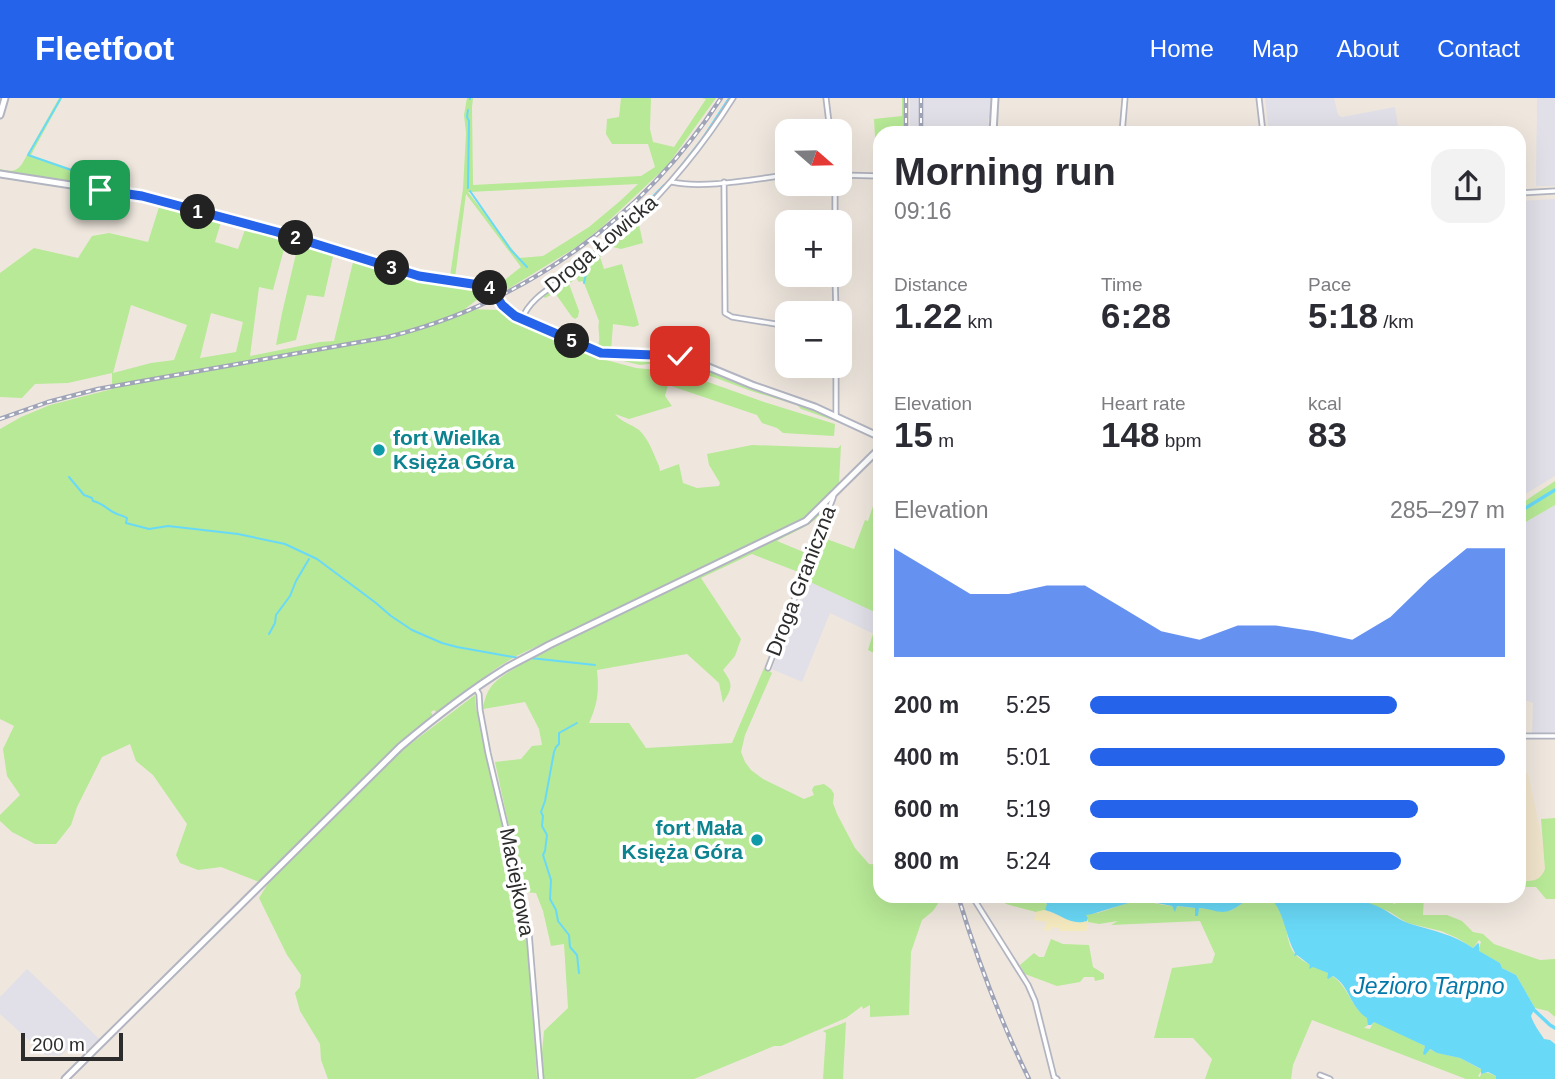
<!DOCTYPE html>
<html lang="en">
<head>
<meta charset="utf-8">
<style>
	body { margin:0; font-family:Arial,sans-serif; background:#f2f2f3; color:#2b2b33; height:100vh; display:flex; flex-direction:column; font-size:26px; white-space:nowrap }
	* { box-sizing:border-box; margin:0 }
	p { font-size:23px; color:#7c7c81 }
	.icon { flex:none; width:38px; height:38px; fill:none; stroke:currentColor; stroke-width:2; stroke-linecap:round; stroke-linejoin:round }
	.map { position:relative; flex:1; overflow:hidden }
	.details { position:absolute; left:873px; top:28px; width:653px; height:777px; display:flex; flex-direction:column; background:#fff; border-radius:21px; box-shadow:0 7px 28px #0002 }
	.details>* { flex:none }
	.needle { width:46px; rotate:110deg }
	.controls { position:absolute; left:775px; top:21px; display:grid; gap:14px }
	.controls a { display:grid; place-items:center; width:77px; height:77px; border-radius:14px; background:#fff; box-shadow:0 7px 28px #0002; font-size:35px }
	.scale { position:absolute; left:21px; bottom:18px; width:102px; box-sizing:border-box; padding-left:7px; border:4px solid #2c2c2c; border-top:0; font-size:19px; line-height:24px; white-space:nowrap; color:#2c2c2c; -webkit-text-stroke:5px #fff; paint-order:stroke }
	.pin { position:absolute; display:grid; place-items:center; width:60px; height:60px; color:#fff; margin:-30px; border-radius:14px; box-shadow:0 4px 10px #0006 }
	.km { position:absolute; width:35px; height:35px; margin:-18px; border-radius:50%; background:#222; color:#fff; font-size:19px; line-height:35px; text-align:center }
	.round { display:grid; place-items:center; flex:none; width:74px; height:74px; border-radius:21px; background:#f2f2f3 }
	.overview { display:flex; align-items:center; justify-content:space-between; height:119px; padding:0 21px }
	h1 { font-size:38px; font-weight:800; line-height:52px }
	.figures { display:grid; grid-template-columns:repeat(3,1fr); gap:10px; height:119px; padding:7px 21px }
	.figures div { display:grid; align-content:center }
	.figures b { font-size:35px; font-weight:800 }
	.figures small { font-size:19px; font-weight:400 }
	.figures p { font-size:19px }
	.chart { height:196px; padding:14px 21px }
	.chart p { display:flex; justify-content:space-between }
	.chart svg { width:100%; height:126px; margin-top:7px; fill:#2563eb; opacity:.7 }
	ul { padding:0 21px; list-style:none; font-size:23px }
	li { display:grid; grid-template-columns:112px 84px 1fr; align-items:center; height:52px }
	li i { height:18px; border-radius:9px; background:#2563eb }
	header { display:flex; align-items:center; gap:42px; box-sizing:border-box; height:98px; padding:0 35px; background:#2563eb; color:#fff }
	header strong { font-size:33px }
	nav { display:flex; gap:38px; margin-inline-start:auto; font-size:24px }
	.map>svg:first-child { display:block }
	.industrial { fill:#e1dfe7 }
	.education { fill:#f1e4cc }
	.green { fill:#b7e996; fill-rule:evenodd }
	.sand { fill:#f6ebbf }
	.water { fill:#69d9f8 }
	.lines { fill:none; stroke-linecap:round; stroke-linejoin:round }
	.stream { stroke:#69d9f8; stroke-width:2 }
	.canal { stroke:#69d9f8; stroke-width:3.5 }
	.minor-casing { stroke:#b2b5c1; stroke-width:7 }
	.tertiary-casing { stroke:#b2b5c1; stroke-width:9 }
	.minor { stroke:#fff; stroke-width:3.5 }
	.tertiary { stroke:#fff; stroke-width:5 }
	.rail-casing { stroke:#a0a4b8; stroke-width:4.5 }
	.rail { stroke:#fff; stroke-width:2; stroke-dasharray:5; stroke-linecap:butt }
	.route-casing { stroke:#fff; stroke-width:14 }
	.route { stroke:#2563eb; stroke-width:9 }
	.culture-dot { fill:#0f9aa8; stroke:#fff; stroke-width:2.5 }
	.labels { text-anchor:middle; stroke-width:7; stroke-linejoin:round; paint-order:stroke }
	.street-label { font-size:21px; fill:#2c2c2c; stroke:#fff }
	.culture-label { font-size:21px; font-weight:bold; fill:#0d838f; stroke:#fff; text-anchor:start }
	.water-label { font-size:23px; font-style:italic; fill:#0378aa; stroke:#fff }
</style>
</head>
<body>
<header>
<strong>Fleetfoot</strong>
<nav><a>Home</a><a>Map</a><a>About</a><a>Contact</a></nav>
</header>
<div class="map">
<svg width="1555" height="981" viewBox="0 0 1555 981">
	<rect width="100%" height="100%" fill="#efe7de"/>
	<path class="industrial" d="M 910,0 L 992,0 L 991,19 L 988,21 L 988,24 L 990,26 L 990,34 L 910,35 Z
		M 1265,0 L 1334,0 L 1338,17 L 1342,19 L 1395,9 L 1399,35 L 1269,35 Z
		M 1537,0 L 1555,0 L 1555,88 L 1536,88 Z
		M 1555,101 L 1555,378 L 1522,398 L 1519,396 L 1519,103 Z
		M 1555,407 L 1555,635 L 1532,635 L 1533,605 L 1519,600 L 1519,428 Z
		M 808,483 L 880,516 L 874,536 L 830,515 L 802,584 L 772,571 Z
		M 27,871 L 70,912 L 99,941 L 87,952 L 78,942 L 60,958 L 45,957 L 0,916 L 0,899 Z"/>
	<path class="education" d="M 1528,675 L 1543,745 L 1545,771 L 1540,781 L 1536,783 L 1519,783 L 1519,676 Z"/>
	<path class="green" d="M 59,0 L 62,0 L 31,57 L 75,72 L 69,83 L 120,90 L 117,98 L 0,80 L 0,71 C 10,73 15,75 22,66 Z
		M 467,0 L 473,0 L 472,9 L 473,87 L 641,78 L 655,69 L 648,46 L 612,46 L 606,36 L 607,21 L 619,19 L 621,0 L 651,0 L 650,31 L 653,44 L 674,49 L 706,1 L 701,0 L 716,0 L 667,68 L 601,130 L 575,150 L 500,196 L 497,188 L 521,169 L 466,96 L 455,180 L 450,178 L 463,91 L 466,35 L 464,17 ZM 638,86 L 620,103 L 589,129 L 543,158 L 519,160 L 468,94 Z
		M 902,0 L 905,0 L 905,35 L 880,35 L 880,38 L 875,39 L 874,21 L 902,18 Z
		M 160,106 L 221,124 L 215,144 L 238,151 L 246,129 L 287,140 L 273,192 L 259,189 L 250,258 L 320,244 L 334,243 L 354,160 L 420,180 L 488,191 L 483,197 L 465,211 L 499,212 L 532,229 L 572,245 L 596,253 L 605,258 L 606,262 L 636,270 L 680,274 L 764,304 L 835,326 L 834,338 L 783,335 L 777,330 L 762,325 L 757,317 L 668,287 L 665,298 L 672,308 L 629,321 L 615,316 C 621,324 631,326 639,332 C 649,341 654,357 659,368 L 660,373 L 679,366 L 683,385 L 697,390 L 719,388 L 720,385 L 709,367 L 707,356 L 752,347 L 838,350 L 841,347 L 839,385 L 827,398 C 827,424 795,432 777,443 L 813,458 L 821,439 L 854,451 L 865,422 L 868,423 L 873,408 L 880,410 L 880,558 L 868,552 L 879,516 L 808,483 L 801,475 L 752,456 L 701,480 L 741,541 L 735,558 L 723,572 C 734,587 732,590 723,605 L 719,585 L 687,556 L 597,572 C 599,594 598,605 589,625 L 629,625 L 646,650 L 732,645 L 764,570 L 772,575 L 745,637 L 741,654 L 745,664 L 751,672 L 763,681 L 804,701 L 814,697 L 812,692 L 814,688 L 824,686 L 831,691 L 834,696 L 833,705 L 837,716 L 855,750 L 869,766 L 880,767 L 880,798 L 943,798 L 933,813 L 922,822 L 911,854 L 909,917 L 870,919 L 870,907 L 863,911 L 862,908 L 846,920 L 781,948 L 774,948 L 694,981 L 543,981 L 541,965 L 544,933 L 568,910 L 564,846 L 551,848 L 543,813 L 536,795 L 523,794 L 495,664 L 521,661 L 532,648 L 542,647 L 539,631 L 525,604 L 483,611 C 487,584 499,581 521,566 L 497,571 L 548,546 L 547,544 C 529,552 510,560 494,572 C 475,586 457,602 437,615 L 434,612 L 431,614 L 433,618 L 406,639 L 259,784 L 221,769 L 198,772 L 180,765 L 176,757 L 187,726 L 153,677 L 136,663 L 130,646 L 102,659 L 77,709 L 71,727 L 56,746 L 35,746 L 12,734 L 0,723 L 0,717 L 20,697 L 7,678 L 3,651 L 14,628 L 0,621 L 0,331 L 21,319 L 50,307 L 112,291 L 112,275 L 68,285 L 35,286 L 22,300 L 0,299 L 0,175 L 34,150 L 78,160 L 92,138 L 109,135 L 148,144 ZM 131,207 L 187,227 L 174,262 L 151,265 L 113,275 ZM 211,215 L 243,224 L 236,254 L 200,260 Z
		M 638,122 L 643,145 L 621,151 L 613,149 L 600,159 L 604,171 L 622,166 L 639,227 L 634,229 L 613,226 L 611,253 L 603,253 L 597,249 C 602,240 597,233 599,223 L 584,185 L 582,183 L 579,184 L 576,180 L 569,186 L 579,213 L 578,219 L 575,221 L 572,219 L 555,195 L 545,200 L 542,197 L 573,176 Z
		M 299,143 L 334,154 L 324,199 L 307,197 L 296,242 L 276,247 L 282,215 Z
		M 607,258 L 680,261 L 815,310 L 838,321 L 838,324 L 801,311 L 797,307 L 751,293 L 678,266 L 658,265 L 640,267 L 619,262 Z
		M 1555,383 L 1555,407 L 1519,428 L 1519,407 Z
		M 475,597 L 476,610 L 528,835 L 537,981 L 328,981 L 321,962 L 320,946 L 300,913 L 295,895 L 300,889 L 301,877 L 287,857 L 259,800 L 269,784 L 391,663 L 405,650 Z
		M 1555,720 L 1555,801 L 1546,801 L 1536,789 L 1519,789 L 1519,783 C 1532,783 1540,784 1545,771 L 1541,721 Z
		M 996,798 L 1033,798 L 1048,807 L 1045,812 L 1046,812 L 1036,814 L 1006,806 Z
		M 1254,798 L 1272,799 C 1277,807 1281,815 1284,824 C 1288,834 1287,847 1295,856 C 1304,866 1317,869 1328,875 L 1327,880 L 1328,881 L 1332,878 C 1349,888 1350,910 1368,920 L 1368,927 L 1364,930 L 1370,931 L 1374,923 L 1425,948 L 1424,957 L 1429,951 L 1438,955 L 1460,960 L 1482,972 L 1478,978 L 1480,979 L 1481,976 C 1487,973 1490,976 1496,978 L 1496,981 L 1466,981 L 1312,922 L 1293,967 L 1291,981 L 1205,981 L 1212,961 L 1193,940 L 1154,940 L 1172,870 L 1212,865 L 1215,856 L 1200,823 L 1111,827 L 1118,823 L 1099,826 L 1088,824 L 1088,820 L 1085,816 C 1102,817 1117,806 1134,804 C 1147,802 1159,807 1172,808 L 1175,813 L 1176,808 L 1195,810 L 1195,814 L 1198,810 L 1216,811 L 1222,814 L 1232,812 L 1250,800 L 1253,802 Z
		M 1356,798 L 1375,798 L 1395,806 L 1398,801 L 1389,798 L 1424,798 L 1423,817 L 1447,817 L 1462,823 L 1473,834 L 1483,836 L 1494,846 L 1540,862 L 1555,861 L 1555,919 L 1548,913 L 1535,910 L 1516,877 L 1502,870 L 1500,865 L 1478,853 L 1481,844 L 1479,842 L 1473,850 L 1457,840 L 1441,833 L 1407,825 L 1390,814 L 1360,802 Z
		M 1051,841 L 1063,846 L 1089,847 L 1093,869 L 1104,876 L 1104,881 L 1095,883 L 1094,879 L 1084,879 L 1080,884 L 1057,888 L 1025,876 L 1020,867 L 1034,855 L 1039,859 L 1044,859 Z
		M 846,924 L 843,981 L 823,981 L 826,935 L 823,933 Z"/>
	<path class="sand" d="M 1044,812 C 1062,816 1068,827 1087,823 L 1088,831 L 1085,833 L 1060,833 L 1059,830 L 1051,829 L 1050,833 L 1044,832 L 1047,824 L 1034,822 L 1036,814 Z"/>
	<path class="water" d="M 1033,798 L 1254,798 L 1253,803 L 1250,800 C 1241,805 1233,814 1223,814 C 1216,814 1207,810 1199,810 L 1198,818 L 1195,818 L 1195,810 L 1177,808 L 1175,814 L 1172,808 L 1147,803 L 1135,803 L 1092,816 L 1086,817 L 1088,820 L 1087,823 C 1070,828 1061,816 1045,812 L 1047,806 Z
		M 1270,798 L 1356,798 C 1363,804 1373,806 1381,810 C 1391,815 1400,823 1411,826 C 1434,833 1452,836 1473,850 L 1478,845 L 1479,846 L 1479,853 L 1500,865 L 1502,870 L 1516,877 L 1535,910 L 1531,918 C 1534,927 1539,933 1544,941 L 1550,942 L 1555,946 L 1555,981 L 1496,981 L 1496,978 L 1488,974 L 1481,976 L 1481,971 L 1460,960 L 1437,955 L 1430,951 L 1425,957 L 1423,956 L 1425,948 L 1374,924 L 1371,927 L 1368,927 L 1367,920 C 1349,908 1350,888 1333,878 L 1328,881 L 1327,880 L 1328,875 L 1313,869 L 1309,871 L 1310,867 L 1297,857 L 1294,858 L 1295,855 C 1286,839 1285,819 1274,804 L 1271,804 L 1272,800 Z"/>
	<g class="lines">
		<path class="stream" d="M 61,0 L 28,57 L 74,73
			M 470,1 L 470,0
			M 673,78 L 702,41 L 729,0
			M 468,90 L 469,23 L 467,19 L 468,12
			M 125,91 L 141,95
			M 470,93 L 511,152 L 527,169
			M 149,97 L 191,108
			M 581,164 L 627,125 L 664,87
			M 584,185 L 587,171 L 585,169
			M 69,379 L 84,397 L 92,400 L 93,403 C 105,406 107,412 117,416 C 120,417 124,418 127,420 L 126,425 L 149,431 L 168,428 L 238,436 L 285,446 L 317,461 L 376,505 L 391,518 L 412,532 L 442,545 L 457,549 L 519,560
			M 269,536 L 275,525 L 276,517 L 290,498 L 296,483 L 309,461
			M 530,560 L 595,567
			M 577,625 L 559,635 L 559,646 L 556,649 L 554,654 L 545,703 L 541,714 L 543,718 L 542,728 L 547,737 L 545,753 L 543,757 L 551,782 L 550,801 L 556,812 L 558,823 L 569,837 L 570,849 L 577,857 L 579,875"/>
		<path class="canal" d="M 1519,414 L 1555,392
			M 1533,911 L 1550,927 L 1555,930"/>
		<defs>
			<path id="minor" d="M 826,0 L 830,33
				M 1259,0 L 1263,35
				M 1122,35 L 1125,0
				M 840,77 L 880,78
				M 672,84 C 703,91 755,81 788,77
				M 724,84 L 725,215 L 732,219 L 788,228
				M 835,86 L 835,124
				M 1519,95 L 1555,93
				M 835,177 L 836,215
				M 522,221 C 530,200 551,190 568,177 C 588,162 609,147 627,129 C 668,90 703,48 733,0
				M 836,268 L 836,318
				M 768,570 L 833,400 L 834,396
				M 476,591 L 479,596 L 480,612 L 488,655 L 528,823 L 541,981
				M 1519,638 L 1555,638
				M 972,798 L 1028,887 L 1035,903 L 1054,979 L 1057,981
				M 1320,977 L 1330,981"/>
			<path id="tertiary" d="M 0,17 L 5,0
				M 993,35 L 995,0
				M 0,76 L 142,98 L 277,134 L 419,178 L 486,188 L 493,192 L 502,207 L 515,217 L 601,255 L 680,258 L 689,261 L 752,287 L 815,309 L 880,339
				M 65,981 L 400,649 C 433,621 469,593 506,570 C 520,562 535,555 549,547 L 806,423 L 880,350"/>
		</defs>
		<use href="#minor" class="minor-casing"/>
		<use href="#tertiary" class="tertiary-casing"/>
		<use href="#minor" class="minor"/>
		<use href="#tertiary" class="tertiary"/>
		<defs>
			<path id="rail" d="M 906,35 L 906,0
				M 921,35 L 921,0
				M 0,321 L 48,304 L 98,291 L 388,239 C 525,205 644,119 721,0
				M 958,798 C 977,861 1000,922 1029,981"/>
		</defs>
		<use href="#rail" class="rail-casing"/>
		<use href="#rail" class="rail"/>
	</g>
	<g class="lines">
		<defs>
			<path id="route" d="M 100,92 L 142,98 L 277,134 L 419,178 L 486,188 L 493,192 L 502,207 L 515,218 L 601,255 L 680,258"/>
		</defs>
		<use href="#route" class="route-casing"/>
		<use href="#route" class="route"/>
	</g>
	<g class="culture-dot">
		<circle cx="379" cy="352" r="7"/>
		<circle cx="757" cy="742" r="7"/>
	</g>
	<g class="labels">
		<g class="street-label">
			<text transform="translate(601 146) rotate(-40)" y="7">Droga Łowicka</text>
			<text transform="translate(801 483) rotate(-69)" y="7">Droga Graniczna</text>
			<text transform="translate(517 784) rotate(79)" y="7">Maciejkowa</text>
		</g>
		<g class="culture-label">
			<text x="393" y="347">fort Wielka<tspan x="393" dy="24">Księża Góra</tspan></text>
			<text x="743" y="737" text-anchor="end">fort Mała<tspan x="743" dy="24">Księża Góra</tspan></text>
		</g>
		<g class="water-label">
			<text x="1429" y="896">Jezioro Tarpno</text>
		</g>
	</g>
</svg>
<div class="controls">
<a><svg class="needle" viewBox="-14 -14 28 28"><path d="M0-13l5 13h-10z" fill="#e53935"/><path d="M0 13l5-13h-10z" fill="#7c7c81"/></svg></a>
<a>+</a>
<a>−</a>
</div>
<div class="scale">200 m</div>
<div class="pin" style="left:100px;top:92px;background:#1e9e55"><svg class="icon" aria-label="arrive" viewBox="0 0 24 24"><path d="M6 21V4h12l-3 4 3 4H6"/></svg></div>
<div class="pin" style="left:680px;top:258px;background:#d93025"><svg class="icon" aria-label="check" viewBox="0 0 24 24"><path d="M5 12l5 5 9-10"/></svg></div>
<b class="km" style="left:198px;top:114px">1</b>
<b class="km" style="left:296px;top:140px">2</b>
<b class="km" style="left:392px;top:170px">3</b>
<b class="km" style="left:490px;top:190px">4</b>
<b class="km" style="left:572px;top:243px">5</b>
<section class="details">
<div class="overview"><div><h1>Morning run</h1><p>09:16</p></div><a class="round"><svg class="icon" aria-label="share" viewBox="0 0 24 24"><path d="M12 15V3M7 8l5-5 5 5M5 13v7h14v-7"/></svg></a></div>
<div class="figures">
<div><p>Distance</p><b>1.22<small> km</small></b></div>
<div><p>Time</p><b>6:28</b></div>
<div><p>Pace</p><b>5:18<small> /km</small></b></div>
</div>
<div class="figures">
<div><p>Elevation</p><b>15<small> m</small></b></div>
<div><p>Heart rate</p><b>148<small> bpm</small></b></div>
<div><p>kcal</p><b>83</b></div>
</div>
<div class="chart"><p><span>Elevation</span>285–297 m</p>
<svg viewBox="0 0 160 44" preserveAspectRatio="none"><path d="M0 44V6L10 14L20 22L30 22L40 19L50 19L60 27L70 35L80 38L90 33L100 33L110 35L120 38L130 30L140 17L150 6L160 6V44z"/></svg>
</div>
<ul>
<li><b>200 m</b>5:25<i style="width:74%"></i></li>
<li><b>400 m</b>5:01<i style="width:100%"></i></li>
<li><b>600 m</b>5:19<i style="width:79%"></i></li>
<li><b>800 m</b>5:24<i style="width:75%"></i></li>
</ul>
</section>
</div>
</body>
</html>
